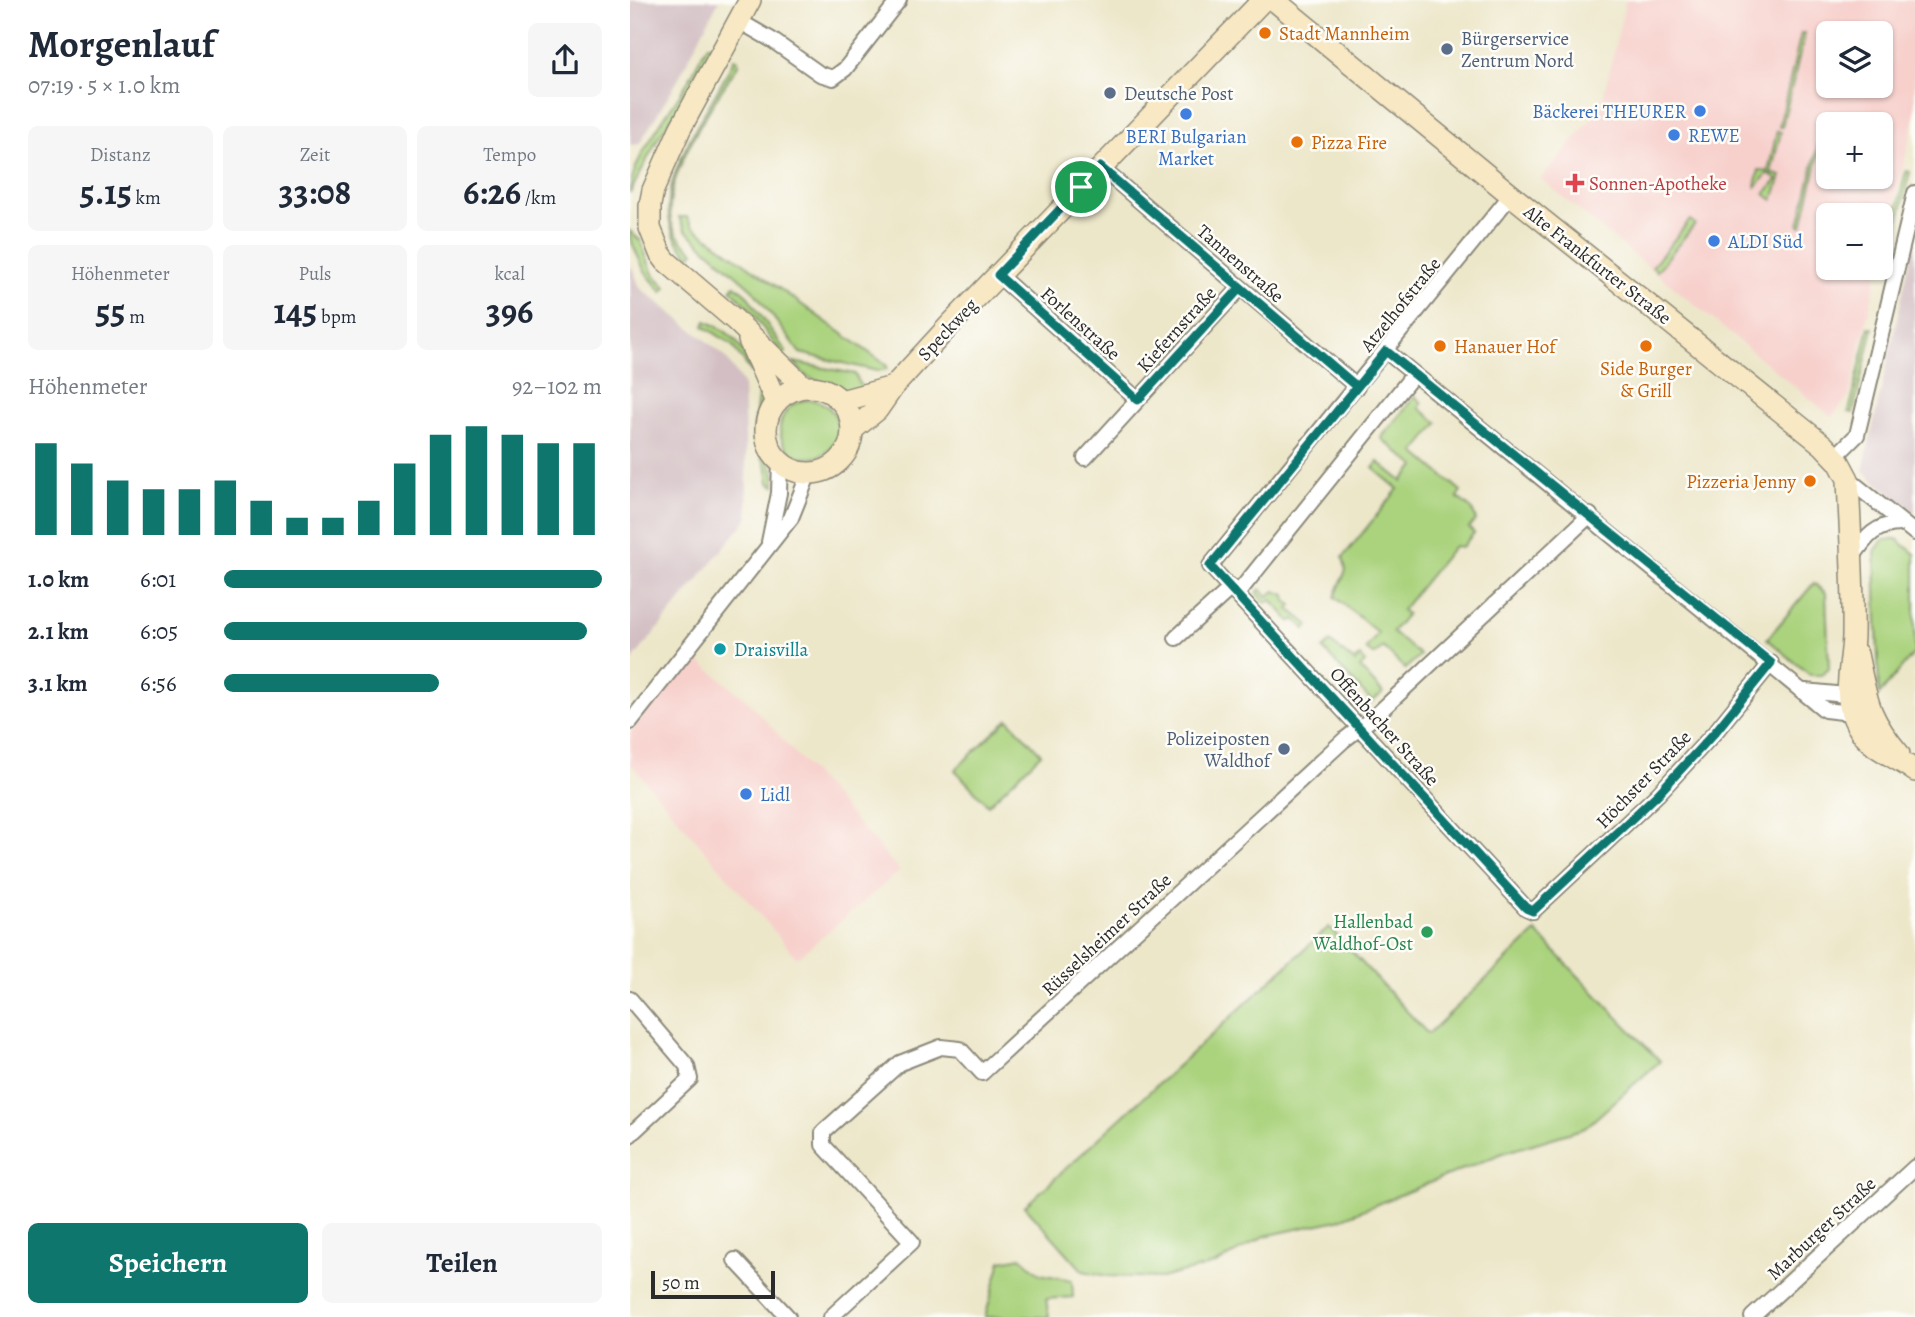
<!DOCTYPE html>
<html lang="de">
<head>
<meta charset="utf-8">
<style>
	body { margin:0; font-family:Alegreya,serif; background:#f6f6f7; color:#1f2937; height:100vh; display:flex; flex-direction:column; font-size:26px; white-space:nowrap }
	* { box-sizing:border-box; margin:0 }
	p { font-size:23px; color:#747a83 }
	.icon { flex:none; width:38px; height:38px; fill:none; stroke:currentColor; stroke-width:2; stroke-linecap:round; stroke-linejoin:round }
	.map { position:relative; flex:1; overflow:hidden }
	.drawer { display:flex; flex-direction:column; background:#fff; width:630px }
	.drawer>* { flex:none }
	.fabs { position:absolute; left:1186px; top:21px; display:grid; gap:14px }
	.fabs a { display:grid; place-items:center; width:77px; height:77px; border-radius:10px; background:#fff; box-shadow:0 2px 5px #0004; font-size:35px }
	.scale { position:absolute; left:21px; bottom:18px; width:124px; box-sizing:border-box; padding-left:7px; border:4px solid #2b2b2b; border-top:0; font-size:19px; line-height:24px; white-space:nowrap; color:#2b2b2b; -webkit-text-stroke:5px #fdfcf7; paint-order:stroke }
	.pin { position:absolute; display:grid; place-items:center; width:60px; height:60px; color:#fff; margin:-30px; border:4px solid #fff; border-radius:50%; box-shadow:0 2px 7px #0007 }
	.round { display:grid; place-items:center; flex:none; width:74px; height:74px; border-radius:10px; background:#f6f6f7 }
	.summary { display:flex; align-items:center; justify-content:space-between; height:119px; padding:0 28px }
	h1 { font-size:38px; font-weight:700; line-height:52px }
	.figures { display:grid; grid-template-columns:repeat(3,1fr); gap:10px; height:119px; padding:7px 28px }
	.figures div { display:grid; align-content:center; border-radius:10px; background:#f6f6f7; text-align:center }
	.figures b { font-size:35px; font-weight:700 }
	.figures small { font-size:19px; font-weight:400 }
	.figures p { font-size:19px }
	.chart { height:196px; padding:14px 28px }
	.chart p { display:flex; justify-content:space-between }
	.chart svg { width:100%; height:126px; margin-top:7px; stroke:#0f766e; stroke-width:6 }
	.action { display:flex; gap:14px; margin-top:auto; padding:14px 28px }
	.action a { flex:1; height:80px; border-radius:10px; background:#0f766e; color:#fff; font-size:28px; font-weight:700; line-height:80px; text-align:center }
	.action a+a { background:#f6f6f7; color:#1f2937 }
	ul { padding:0 28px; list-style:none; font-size:23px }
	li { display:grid; grid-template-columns:112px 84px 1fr; align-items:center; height:52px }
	li i { height:18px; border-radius:9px; background:#0f766e }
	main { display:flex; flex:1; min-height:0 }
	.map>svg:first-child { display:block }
	.built { fill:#f7d0cc; fill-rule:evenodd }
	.industrial { fill:#d2bec3 }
	.green { fill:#abd37e; stroke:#6b7f54; stroke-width:2 }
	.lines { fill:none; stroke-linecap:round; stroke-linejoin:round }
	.street-casing { stroke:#8c897a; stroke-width:18 }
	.secondary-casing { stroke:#8c897a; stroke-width:24 }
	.street { stroke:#fff; stroke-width:14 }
	.secondary { stroke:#f8e8c3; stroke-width:21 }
	.route-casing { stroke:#fff; stroke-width:14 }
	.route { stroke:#0f766e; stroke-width:9 }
	.food-dot { fill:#e8710a; stroke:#fdfcf7; stroke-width:2.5 }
	.service-dot { fill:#5c6f8a; stroke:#fdfcf7; stroke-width:2.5 }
	.shop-dot { fill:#3f7fe0; stroke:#fdfcf7; stroke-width:2.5 }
	.health-dot { fill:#e0444e; stroke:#fdfcf7; stroke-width:2.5 }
	.culture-dot { fill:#0f9aa8; stroke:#fdfcf7; stroke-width:2.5 }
	.leisure-dot { fill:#2e9e5b; stroke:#fdfcf7; stroke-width:2.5 }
	.labels { text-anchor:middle; stroke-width:5; stroke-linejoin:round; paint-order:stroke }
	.food-label { font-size:19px; fill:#c56008; stroke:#fdfcf7; text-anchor:start }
	.service-label { font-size:19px; fill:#4e5e75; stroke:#fdfcf7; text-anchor:start }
	.shop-label { font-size:19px; fill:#366cbe; stroke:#fdfcf7; text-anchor:start }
	.health-label { font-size:19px; fill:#be3a42; stroke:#fdfcf7; text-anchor:start }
	.street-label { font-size:19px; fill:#2b2b2b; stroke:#fdfcf7 }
	.culture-label { font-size:19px; fill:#0d838f; stroke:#fdfcf7; text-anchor:start }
	.leisure-label { font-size:19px; fill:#27864d; stroke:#fdfcf7; text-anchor:end }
</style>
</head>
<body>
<main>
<section class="drawer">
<div class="summary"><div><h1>Morgenlauf</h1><p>07:19 · 5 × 1.0 km</p></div><a class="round"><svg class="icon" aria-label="share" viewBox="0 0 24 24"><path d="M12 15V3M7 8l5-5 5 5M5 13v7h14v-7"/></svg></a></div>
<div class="figures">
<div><p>Distanz</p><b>5.15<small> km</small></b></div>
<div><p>Zeit</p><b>33:08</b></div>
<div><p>Tempo</p><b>6:26<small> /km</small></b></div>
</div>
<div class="figures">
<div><p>Höhenmeter</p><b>55<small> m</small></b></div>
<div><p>Puls</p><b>145<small> bpm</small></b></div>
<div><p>kcal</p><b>396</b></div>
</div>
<div class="chart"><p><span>Höhenmeter</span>92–102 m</p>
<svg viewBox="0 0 160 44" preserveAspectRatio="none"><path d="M5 44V12M15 44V19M25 44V25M35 44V28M45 44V28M55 44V25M65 44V32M75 44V38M85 44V38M95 44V32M105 44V19M115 44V9M125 44V6M135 44V9M145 44V12M155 44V12"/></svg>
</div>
<ul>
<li><b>1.0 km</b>6:01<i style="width:100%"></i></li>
<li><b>2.1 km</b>6:05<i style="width:96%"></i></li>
<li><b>3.1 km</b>6:56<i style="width:57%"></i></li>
</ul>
<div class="action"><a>Speichern</a><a>Teilen</a></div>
</section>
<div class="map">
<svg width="1285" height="1317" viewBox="0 0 1285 1317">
	<rect width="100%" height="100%" fill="#fdfcf7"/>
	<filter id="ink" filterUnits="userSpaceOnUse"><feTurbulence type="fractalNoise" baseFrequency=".0143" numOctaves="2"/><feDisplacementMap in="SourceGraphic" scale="14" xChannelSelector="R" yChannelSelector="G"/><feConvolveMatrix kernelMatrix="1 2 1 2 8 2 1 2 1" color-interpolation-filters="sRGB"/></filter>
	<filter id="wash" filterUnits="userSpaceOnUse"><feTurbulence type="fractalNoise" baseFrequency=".00686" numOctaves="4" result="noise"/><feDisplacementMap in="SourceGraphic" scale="28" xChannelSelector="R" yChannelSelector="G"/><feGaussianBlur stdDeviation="1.57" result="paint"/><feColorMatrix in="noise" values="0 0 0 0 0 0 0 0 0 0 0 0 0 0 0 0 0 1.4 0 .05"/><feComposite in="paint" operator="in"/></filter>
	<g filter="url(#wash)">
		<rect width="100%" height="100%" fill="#ede7ca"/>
		<path class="built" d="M 996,0 L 1285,0 L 1285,116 L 1251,257 L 1251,215 L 1199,215 L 1199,268 L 1249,268 L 1219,396 L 1202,417 L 911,179 L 971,107 ZM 1199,33 L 1251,33 L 1251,86 L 1199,86 ZM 1199,124 L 1251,124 L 1251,177 L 1199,177 Z
			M 62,655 L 121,704 L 270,871 L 167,958 L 0,763 L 0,733 Z"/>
		<path class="industrial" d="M 0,0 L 89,0 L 45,85 L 9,144 L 0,145 Z
			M 1285,238 L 1285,514 L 1233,471 Z
			M 0,262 L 10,288 L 95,356 L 113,384 L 118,518 L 0,663 Z"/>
		<path class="green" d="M 1171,33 L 1175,33 L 1152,127 L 1149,127 Z
			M 78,45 L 83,46 L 63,85 L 28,138 L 0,193 C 0,160 40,112 57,83 C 65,71 69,57 78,45 Z
			M 104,59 L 108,60 L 108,65 C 85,101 26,184 43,227 C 47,238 56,245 64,252 L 60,256 C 0,203 82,112 104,59 Z
			M 1147,131 L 1151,132 L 1141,173 L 1151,176 L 1143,200 L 1135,194 L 1147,180 L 1138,173 L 1126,187 L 1125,185 L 1129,170 L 1138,172 Z
			M 1189,141 L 1192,141 L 1172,226 L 1169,225 Z
			M 1276,171 L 1280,172 L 1258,266 L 1254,264 Z
			M 49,217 L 57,217 L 62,226 L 248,359 L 257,366 L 257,369 L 247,371 L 170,353 L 122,289 L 55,230 Z
			M 1060,220 L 1065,224 L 1027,271 L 1022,267 Z
			M 0,231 L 10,240 L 23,274 L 36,287 L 32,292 L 15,272 L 0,238 Z
			M 105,285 L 116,294 L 156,352 L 152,355 L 117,305 L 101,290 Z
			M 76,321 C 104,333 112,345 122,373 L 101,344 L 74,326 Z
			M 1239,327 L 1243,328 L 1223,413 L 1219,412 Z
			M 163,362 L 225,374 L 233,390 L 216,391 L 177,377 Z
			M 129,387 L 137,397 C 131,414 125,431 132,448 C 140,467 144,462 145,486 L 139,483 L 137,468 L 123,438 Z
			M 785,396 L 792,403 L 789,408 L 808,423 L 785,452 L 831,491 L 827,497 L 842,509 L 846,520 L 839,528 L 844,533 L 832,547 L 824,546 L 772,610 L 777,614 L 762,632 L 790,655 L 775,669 L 753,647 L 744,655 L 736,649 L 748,633 L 705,597 L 716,570 L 713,557 L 768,489 L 743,468 L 748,462 L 772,481 L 785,466 L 751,438 Z
			M150 429a29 29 0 1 1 58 0a29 29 0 1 1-58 0Z
			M 1267,539 L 1285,554 L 1285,652 L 1249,695 L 1245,551 L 1253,540 Z
			M 1184,583 L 1196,593 L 1199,669 L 1191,675 L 1180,675 L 1137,639 Z
			M 630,589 L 638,596 L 645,591 L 655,595 L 656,601 L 662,605 L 659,609 L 679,625 L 675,629 L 665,619 L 661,622 L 641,600 L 636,603 L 627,593 Z
			M 700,642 L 725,662 L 730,656 L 735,663 L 730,668 L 753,693 L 742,702 L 693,649 Z
			M 378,719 L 411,754 L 358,805 L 325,770 Z
			M 699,927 L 798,1034 L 906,932 L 1030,1061 L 955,1128 L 873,1153 L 708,1220 L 635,1236 L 586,1264 L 531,1278 L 478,1276 L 453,1271 L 395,1206 Z
			M 391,1257 L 410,1274 L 442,1280 L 443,1297 L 416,1299 L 419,1317 L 355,1317 L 371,1261 Z"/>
	</g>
	<g filter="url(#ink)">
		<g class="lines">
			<defs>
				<path id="street" d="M 109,21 L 142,40 L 190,74 L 203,78 L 215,69 L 269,0
					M 470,167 L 727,387
					M 881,195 L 580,566 L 896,908 L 903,911 L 1028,794 L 1086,731 L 1141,663
					M 368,275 L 508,400
					M 756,351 L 1195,710 L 1221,713 L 1226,708
					M 1205,457 L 1227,435 L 1285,193
					M 455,458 L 610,288
					M 1218,479 L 1285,533
					M 139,542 L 149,493 L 150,462
					M 1222,558 C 1236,537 1246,523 1273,524
					M 608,593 L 784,374
					M 546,638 L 602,587
					M 1175,691 L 1226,696
					M 0,722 L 161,518 L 179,473
					M 0,999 L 57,1066 L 60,1079 L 0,1135
					M 105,1260 L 158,1317
					M 201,1317 L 282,1242 L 193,1145 L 193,1132 L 270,1063 L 311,1047 L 330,1049 L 352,1073 L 714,740 L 744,717 L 960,515
					M 1122,1317 L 1285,1167"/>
				<path id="secondary" d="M 120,0 L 50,129 L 23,190 L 20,205 L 20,228 L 30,253 L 36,261 L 105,320 L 174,387
					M 644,0 L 881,195 L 1193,445 L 1209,462 L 1218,479 C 1220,531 1224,584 1223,636 C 1222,666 1211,697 1227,725 C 1240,750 1265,755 1285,771
					M 119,340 L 146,402
					M136 430a43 43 0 1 1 86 0a43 43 0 1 1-86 0Z
					M 211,401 L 263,387
					M 222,430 L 247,410 L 263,387 L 318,327 L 633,0
					M 1227,654 C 1237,701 1237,716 1269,754"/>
			</defs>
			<use href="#street" class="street-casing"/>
			<use href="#secondary" class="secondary-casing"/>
			<use href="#street" class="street"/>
			<use href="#secondary" class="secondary"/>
		</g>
	</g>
	<g class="lines" filter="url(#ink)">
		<defs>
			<path id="route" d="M 451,187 L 470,167 L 727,387 L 580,566 L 896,908 L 903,911 L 1028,794 L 1086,731 L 1141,663 L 756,351 L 727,387 L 610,288 L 508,400 L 368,275 L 451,187"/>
		</defs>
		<use href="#route" class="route-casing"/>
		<use href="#route" class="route"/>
	</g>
	<g class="food-dot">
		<circle cx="635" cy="33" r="7"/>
		<circle cx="667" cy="142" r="7"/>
		<circle cx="810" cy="346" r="7"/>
		<circle cx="1016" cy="346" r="7"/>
		<circle cx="1180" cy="481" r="7"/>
	</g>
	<g class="service-dot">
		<circle cx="817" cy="49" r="7"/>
		<circle cx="480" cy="93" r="7"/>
		<circle cx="654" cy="749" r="7"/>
	</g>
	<g class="shop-dot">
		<circle cx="1070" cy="111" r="7"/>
		<circle cx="556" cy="114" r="7"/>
		<circle cx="1044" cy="135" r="7"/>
		<circle cx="1084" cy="241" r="7"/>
		<circle cx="116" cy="794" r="7"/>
	</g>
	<path class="health-dot" d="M941.5 172.5h7v7h7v7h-7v7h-7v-7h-7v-7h7z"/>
	<circle class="culture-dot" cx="90" cy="649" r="7"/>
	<circle class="leisure-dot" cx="797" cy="932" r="7"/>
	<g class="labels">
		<g class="food-label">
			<text x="649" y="40">Stadt Mannheim</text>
			<text x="681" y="149">Pizza Fire</text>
			<text x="824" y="353">Hanauer Hof</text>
			<text x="1016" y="375" text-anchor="middle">Side Burger<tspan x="1016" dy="22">&amp; Grill</tspan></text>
			<text x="1166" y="488" text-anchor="end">Pizzeria Jenny</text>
		</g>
		<g class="service-label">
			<text x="831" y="45">Bürgerservice<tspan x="831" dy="22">Zentrum Nord</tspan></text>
			<text x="494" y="100">Deutsche Post</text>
			<text x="640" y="745" text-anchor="end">Polizeiposten<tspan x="640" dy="22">Waldhof</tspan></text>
		</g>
		<g class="shop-label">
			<text x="1056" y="118" text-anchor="end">Bäckerei THEURER</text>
			<text x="1058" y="142">REWE</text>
			<text x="556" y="143" text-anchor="middle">BERI Bulgarian<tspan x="556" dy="22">Market</tspan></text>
			<text x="1098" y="248">ALDI Süd</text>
			<text x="130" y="801">Lidl</text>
		</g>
		<g class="health-label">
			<text x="959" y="190">Sonnen-Apotheke</text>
		</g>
		<g class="street-label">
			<text transform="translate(611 263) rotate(41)" y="7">Tannenstraße</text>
			<text transform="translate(968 264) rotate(38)" y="7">Alte Frankfurter Straße</text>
			<text transform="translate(770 304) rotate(-51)" y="7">Atzelhofstraße</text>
			<text transform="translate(451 323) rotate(42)" y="7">Forlenstraße</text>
			<text transform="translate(317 329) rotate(-47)" y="7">Speckweg</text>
			<text transform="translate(546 329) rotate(-48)" y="7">Kiefernstraße</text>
			<text transform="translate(755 726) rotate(48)" y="7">Offenbacher Straße</text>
			<text transform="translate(1013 779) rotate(-46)" y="7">Höchster Straße</text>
			<text transform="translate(476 934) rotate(-43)" y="7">Rüsselsheimer Straße</text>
			<text transform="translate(1191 1228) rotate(-43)" y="7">Marburger Straße</text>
		</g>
		<g class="culture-label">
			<text x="104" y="656">Draisvilla</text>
		</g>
		<g class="leisure-label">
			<text x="783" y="928">Hallenbad<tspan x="783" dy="22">Waldhof-Ost</tspan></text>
		</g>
	</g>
</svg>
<div class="fabs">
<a><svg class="icon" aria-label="layers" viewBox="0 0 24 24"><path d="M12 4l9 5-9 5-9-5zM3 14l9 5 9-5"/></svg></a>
<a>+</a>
<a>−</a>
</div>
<div class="scale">50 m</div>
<div class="pin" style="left:451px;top:187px;background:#1e9e55"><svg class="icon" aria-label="arrive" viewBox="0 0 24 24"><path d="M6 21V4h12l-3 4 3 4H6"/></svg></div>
</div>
</main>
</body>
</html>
